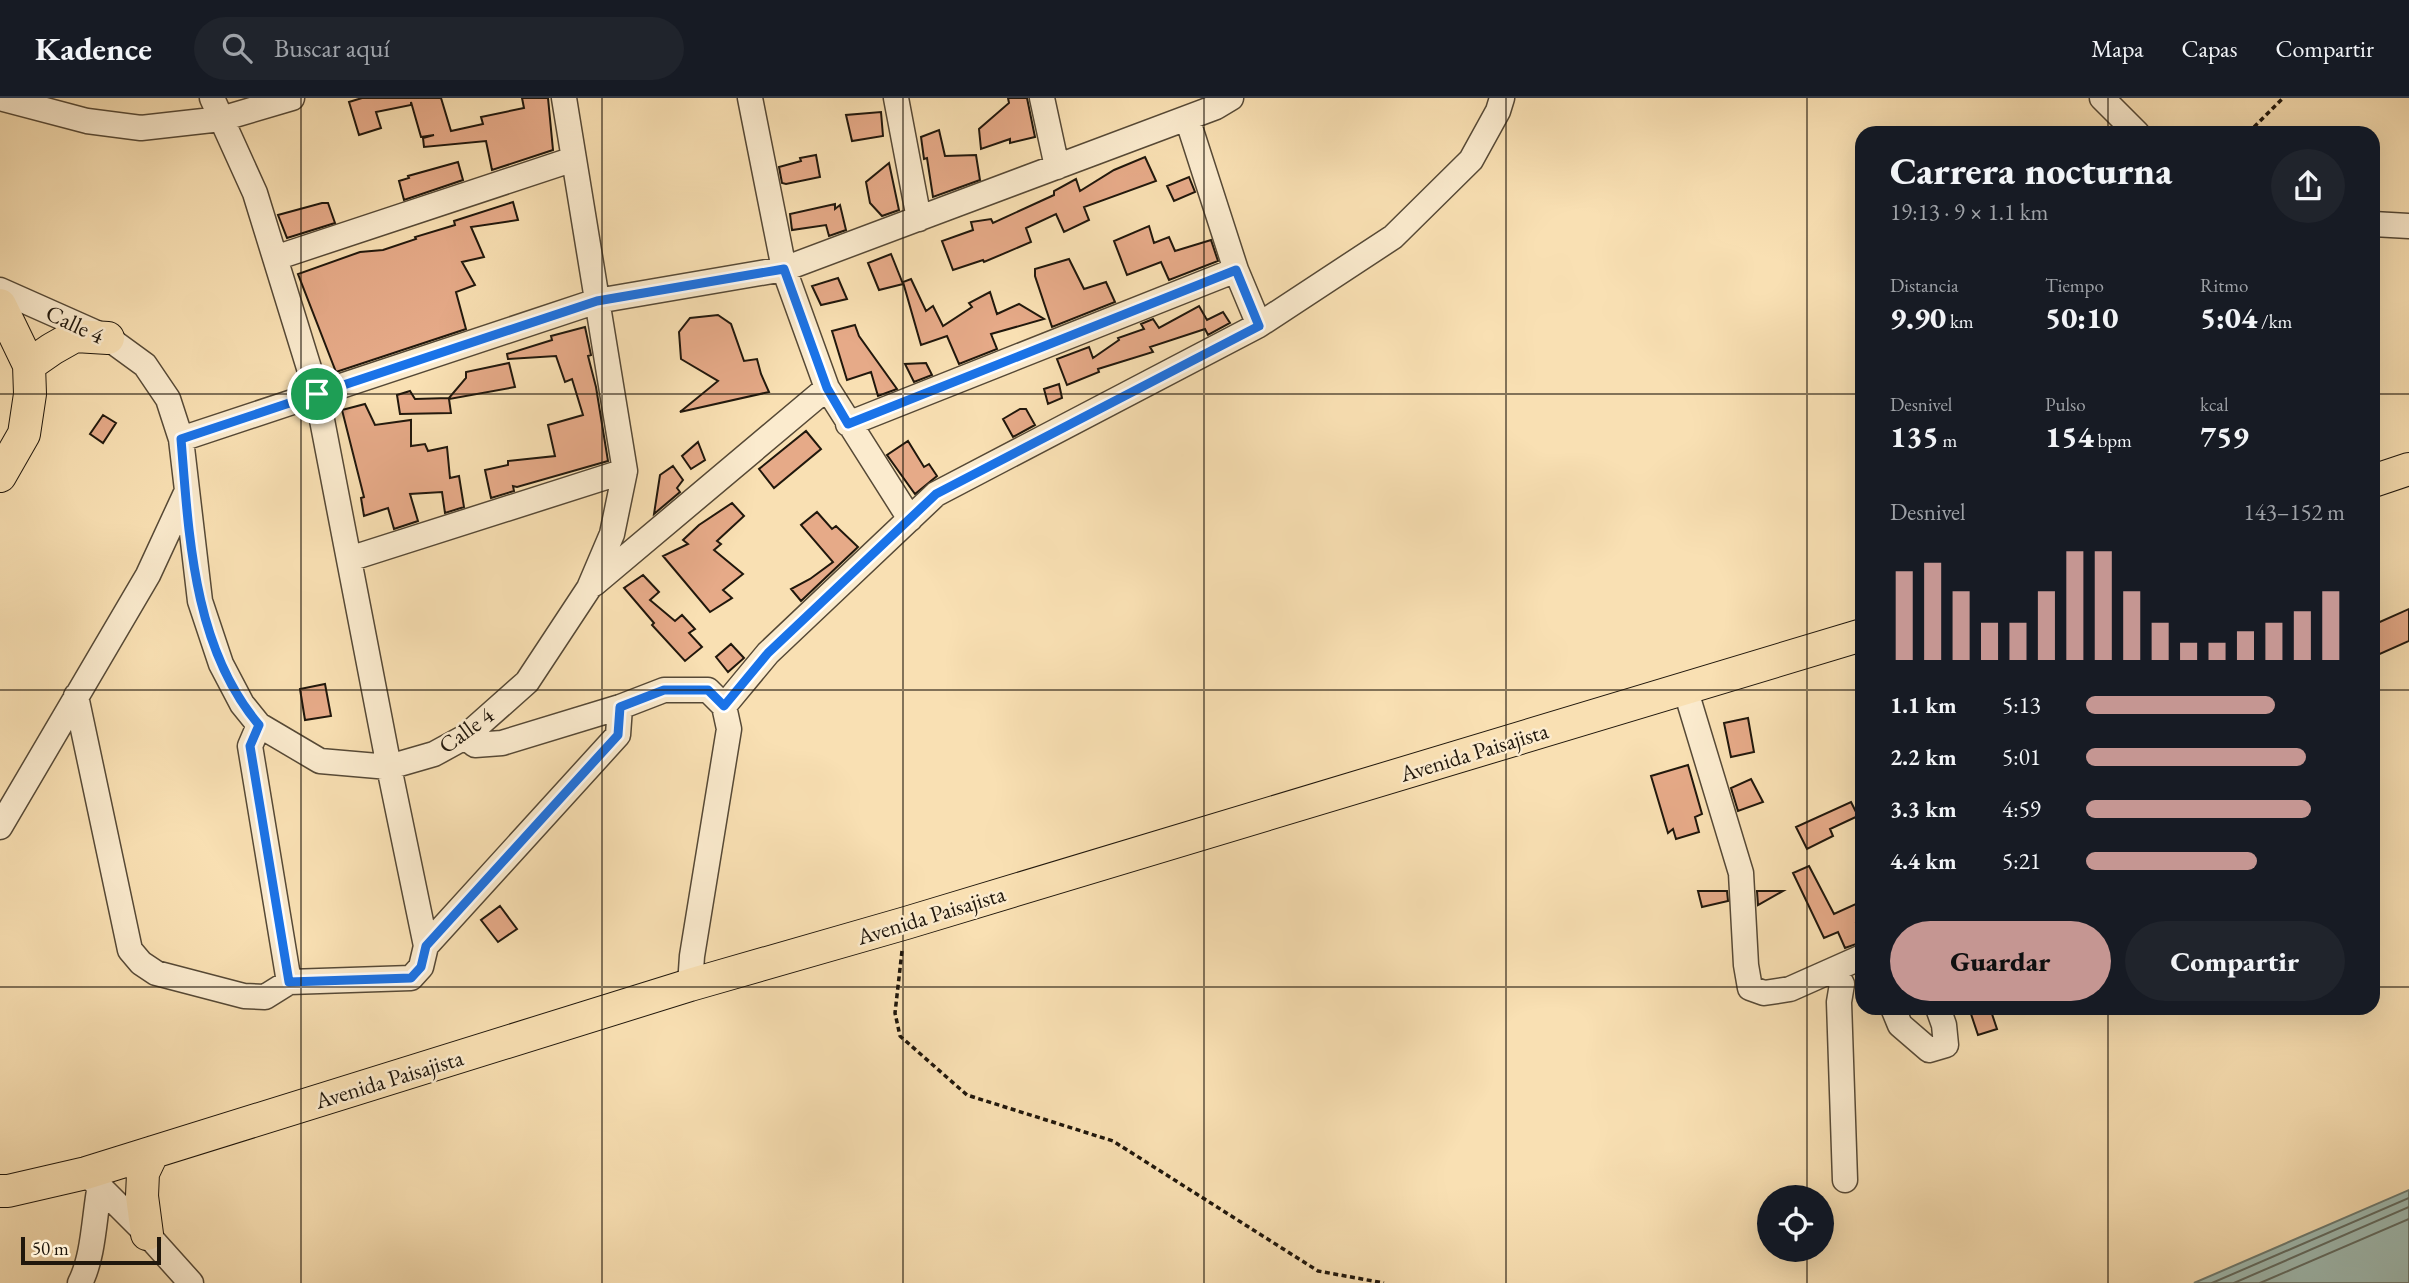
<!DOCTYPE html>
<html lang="es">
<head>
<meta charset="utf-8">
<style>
	body { margin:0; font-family:"EB Garamond",serif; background:#20242c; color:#f1f3f6; height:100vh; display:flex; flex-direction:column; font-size:26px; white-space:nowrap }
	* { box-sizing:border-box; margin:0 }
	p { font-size:23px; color:#9ea1a6 }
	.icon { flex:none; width:38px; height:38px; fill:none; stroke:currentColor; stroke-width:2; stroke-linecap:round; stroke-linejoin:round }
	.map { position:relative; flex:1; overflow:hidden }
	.details { position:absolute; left:1855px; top:28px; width:525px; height:889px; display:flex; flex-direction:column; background:#171b24; border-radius:21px; box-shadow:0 7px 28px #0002 }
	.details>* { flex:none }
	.controls { position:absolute; left:1757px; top:1087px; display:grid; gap:14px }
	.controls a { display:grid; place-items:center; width:77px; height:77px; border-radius:50%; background:#171b24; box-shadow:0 7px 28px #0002; font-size:35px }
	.scale { position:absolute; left:21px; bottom:18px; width:140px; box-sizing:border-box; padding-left:7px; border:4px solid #20170c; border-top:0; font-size:19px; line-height:24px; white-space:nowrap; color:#20170c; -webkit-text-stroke:5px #fbebce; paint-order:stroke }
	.pin { position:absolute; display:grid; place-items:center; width:60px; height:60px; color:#fff; margin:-30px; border:4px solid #fff; border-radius:50%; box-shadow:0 2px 7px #0007 }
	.round { display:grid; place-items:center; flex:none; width:74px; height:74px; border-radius:37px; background:#20242c }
	.overview { display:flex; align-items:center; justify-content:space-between; height:119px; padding:0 35px }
	h1 { font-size:38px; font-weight:800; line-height:52px }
	.figures { display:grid; grid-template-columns:repeat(3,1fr); gap:10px; height:119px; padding:7px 35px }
	.figures div { display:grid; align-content:center }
	.figures b { font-size:30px; font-weight:800 }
	.figures small { font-size:19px; font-weight:400 }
	.figures p { font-size:19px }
	.chart { height:196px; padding:14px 35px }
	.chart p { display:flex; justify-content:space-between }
	.chart svg { width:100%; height:126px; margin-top:7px; stroke:#c59692; stroke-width:6 }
	.cta { display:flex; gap:14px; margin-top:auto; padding:14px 35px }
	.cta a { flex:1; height:80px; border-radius:42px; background:#c59692; color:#111; font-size:28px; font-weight:800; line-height:80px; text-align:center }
	.cta a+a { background:#20242c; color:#f1f3f6 }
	ul { padding:0 35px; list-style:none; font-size:23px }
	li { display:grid; grid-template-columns:112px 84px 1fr; align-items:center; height:52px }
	li i { height:18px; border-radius:9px; background:#c59692 }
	header { display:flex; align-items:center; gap:42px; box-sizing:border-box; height:98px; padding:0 35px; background:#171b24; border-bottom:2px solid #363941 }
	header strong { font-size:33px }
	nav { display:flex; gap:38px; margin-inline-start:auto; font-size:24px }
	.search { width:490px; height:63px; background:#20242c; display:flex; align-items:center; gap:18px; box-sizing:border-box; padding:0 24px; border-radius:38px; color:#9ea1a6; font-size:26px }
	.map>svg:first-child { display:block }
	.water { fill:#9fbcb3; stroke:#6c7a70; stroke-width:2 }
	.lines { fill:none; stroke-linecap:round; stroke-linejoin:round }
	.shore { stroke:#606a60; stroke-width:2 }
	.building { fill:#e6aa88; stroke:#20170c; stroke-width:2 }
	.minor-casing { stroke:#564936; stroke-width:27 }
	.major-casing { stroke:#20170c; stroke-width:34 }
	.path { stroke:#20170c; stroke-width:3.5; stroke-dasharray:5 3.5; stroke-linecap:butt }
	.minor { stroke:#fbebce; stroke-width:24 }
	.major { stroke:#f9e0b3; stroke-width:32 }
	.route-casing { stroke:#fff; stroke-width:14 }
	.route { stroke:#1a73e8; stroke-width:9 }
	.grid { fill:none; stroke:#20170c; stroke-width:2; stroke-opacity:0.55 }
	.labels { text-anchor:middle; stroke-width:5; stroke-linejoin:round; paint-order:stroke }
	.street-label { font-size:23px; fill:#20170c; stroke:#fbebce }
</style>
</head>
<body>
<header>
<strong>Kadence</strong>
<div class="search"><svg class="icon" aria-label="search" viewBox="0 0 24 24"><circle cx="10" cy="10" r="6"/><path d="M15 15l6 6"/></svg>Buscar aquí</div>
<nav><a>Mapa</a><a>Capas</a><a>Compartir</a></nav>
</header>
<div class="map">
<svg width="2409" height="1185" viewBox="0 0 2409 1185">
	<rect width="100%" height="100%" fill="#f9e0b3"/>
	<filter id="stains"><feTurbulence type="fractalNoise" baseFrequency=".00286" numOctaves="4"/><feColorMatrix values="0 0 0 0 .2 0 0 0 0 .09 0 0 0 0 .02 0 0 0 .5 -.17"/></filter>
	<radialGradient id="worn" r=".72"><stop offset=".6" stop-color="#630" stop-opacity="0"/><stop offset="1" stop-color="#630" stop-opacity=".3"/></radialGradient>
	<path class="water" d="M 2409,1092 L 2409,1185 L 2194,1185 Z"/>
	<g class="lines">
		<path class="shore" d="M 2212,1185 L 2409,1100
			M 2234,1185 L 2409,1109
			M 2260,1185 L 2409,1121"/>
	</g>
	<path class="building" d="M 362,0 L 441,0 L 451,33 L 483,26 L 481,19 L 524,10 L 522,0 L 548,0 L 553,52 L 492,72 L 486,43 L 424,49 L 423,40 L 434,37 L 421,39 L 411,4 L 411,7 L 376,14 L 381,30 L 359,37 L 349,4 Z
		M 1008,0 L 1027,0 L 1035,39 L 1010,45 L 1010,41 L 981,51 L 979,31 L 1009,5 Z
		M 881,14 L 883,38 L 852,43 L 846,17 Z
		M 939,32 L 945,58 L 976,57 L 980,82 L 933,99 L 927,60 L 924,61 L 921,39 Z
		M 816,57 L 820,79 L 786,86 L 782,85 L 779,69 L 801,63 L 800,60 Z
		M 1145,59 L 1156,83 L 1084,109 L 1089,122 L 1064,134 L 1056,116 L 1026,130 L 1031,144 L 984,164 L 983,162 L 953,172 L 942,143 L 973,132 L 971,124 L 991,121 L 993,125 L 1054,97 L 1054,93 L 1076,81 L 1080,93 L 1114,72 Z
		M 458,64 L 463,82 L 404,102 L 399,83 L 409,80 L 408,78 Z
		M 889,65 L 899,112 L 882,118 L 870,105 L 866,84 Z
		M 1189,79 L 1195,94 L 1174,103 L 1167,88 Z
		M 513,104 L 518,122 L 471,129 L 484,159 L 462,164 L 475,187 L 456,194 L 466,231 L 336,274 L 298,176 L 360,154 L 383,152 L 416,141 L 415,139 L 455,127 L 454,123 Z
		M 322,105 L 328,105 L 335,125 L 287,140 L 278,117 Z
		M 835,106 L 835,111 L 840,107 L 846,132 L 829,138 L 826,127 L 792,132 L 790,116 Z
		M 1149,128 L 1154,145 L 1169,139 L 1175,153 L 1211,142 L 1218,163 L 1169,182 L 1161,164 L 1127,177 L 1114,143 Z
		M 891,156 L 903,186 L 879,192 L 868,165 Z
		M 1069,161 L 1084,191 L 1106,184 L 1115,204 L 1052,229 L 1035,178 L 1035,171 Z
		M 838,180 L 847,201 L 821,207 L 812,188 Z
		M 911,181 L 926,213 L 933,208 L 943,228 L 972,209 L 969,205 L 990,194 L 997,216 L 1019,206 L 1044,221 L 991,236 L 997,251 L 959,266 L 947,238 L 921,247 L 903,184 Z
		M 1199,208 L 1207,222 L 1223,214 L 1230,225 L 1208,237 L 1205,231 L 1150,249 L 1153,254 L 1098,271 L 1099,274 L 1067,287 L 1057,261 L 1089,249 L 1093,260 L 1119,242 L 1118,240 L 1144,231 L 1141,226 L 1153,221 L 1159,230 Z
		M 718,217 L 731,226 L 744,263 L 757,261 L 761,276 L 769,294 L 680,314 L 718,283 L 681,261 L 679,234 L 690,220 Z
		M 855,227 L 859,238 L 897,291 L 878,298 L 871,274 L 847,282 L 832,233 Z
		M 585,229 L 591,257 L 588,258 L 596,289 L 608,363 L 517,389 L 513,388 L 514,393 L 491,400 L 485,372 L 508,367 L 508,363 L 555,358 L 548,327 L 583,317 L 572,281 L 565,284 L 556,258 L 508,261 L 507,256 L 552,242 L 551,238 Z
		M 509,265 L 515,289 L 449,301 L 451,315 L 400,316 L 397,297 L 410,293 L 415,301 L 449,300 L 466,280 L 466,274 Z
		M 926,265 L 932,277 L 914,284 L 905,266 Z
		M 1059,286 L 1062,300 L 1048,306 L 1044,291 Z
		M 365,306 L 375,327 L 411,322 L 411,348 L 425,346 L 428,353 L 447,349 L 450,380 L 459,378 L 464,409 L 445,415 L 442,394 L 410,396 L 418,423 L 394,431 L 388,410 L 364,418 L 361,400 L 364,399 L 342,312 Z
		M 1020,311 L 1026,311 L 1035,327 L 1013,339 L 1003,321 Z
		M 103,317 L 116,325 L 103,345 L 90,336 Z
		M 806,333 L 821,351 L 774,390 L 759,371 Z
		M 908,343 L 924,369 L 929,366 L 937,378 L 915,396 L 887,357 Z
		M 698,344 L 705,362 L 691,371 L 682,358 Z
		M 673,368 L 683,382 L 677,390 L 680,394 L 654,416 L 660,377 Z
		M 732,405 L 744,418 L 717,443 L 721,446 L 714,452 L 743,476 L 723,492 L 732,500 L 710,514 L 663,458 L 688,446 L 683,442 L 699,427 Z
		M 817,414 L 832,431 L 836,428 L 858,449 L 801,503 L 791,491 L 810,481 L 833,464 L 801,427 Z
		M 643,477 L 659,494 L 650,502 L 675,523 L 682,517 L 695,531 L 689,535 L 702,549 L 685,563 L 652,527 L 654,525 L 624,490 Z
		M 2409,511 L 2409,543 L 2373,559 L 2373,527 Z
		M 731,546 L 744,560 L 728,574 L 716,559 Z
		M 325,586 L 331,618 L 305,622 L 300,591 Z
		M 1748,620 L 1754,654 L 1731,659 L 1724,625 Z
		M 1688,667 L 1702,716 L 1695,719 L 1699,734 L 1676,741 L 1673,731 L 1668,735 L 1651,678 Z
		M 1751,681 L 1763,704 L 1738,713 L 1731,690 Z
		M 1851,704 L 1858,718 L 1830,731 L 1833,738 L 1807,751 L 1796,729 Z
		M 1809,768 L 1834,816 L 1858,805 L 1862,813 L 1862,822 L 1856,825 L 1862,844 L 1845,850 L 1838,834 L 1824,840 L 1793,775 Z
		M 1698,793 L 1727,793 L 1728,803 L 1702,809 Z
		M 1757,793 L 1783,793 L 1758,807 Z
		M 500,808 L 517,831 L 498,844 L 481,822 Z
		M 1969,910 L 1990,910 L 1997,931 L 1978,937 Z"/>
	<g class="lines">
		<defs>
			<path id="minor" d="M 0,0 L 87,23 L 141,30 L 221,21 L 292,0
				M 750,0 L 784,171 L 827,290 L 910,421
				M 896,0 L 919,121
				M 1042,0 L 1057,69
				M 2102,0 L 2137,35
				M 1187,20 L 1236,172 L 1259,227
				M 2373,126 L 2409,128
				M 275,160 L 574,61
				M 0,192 L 108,240 L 145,267 L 168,301 L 181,341 L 200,503 L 221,566 L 242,606 L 259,627 L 320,663 L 389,669 L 434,656 L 465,639 L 527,584 L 589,490 L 612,436 L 625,373 L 564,0
				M 848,326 L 1236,172
				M 181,341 L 597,203 L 784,171 L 1216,9 L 1231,0
				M 349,461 L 625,373
				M 594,486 L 827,290
				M 1685,590 L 1741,775 L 1746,867 L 1750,890 L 1764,895 L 1790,891 L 1862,859
				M 76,598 L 130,852 L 141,865 L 156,875 L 244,898 L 265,899 L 289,884 L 411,880 L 421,869 L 426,848 L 389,669 L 317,296 L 255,95 L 212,0
				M 724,608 L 768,555 L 936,396 L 1259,227 L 1393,139 L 1471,62 L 1498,13 L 1502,0
				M 259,627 L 250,648 L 289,884
				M 465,639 L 475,647 L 502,645 L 620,609 L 664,592 L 708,592 L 724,608 L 729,631 L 692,858 L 690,887
				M 0,729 L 148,477 L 185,397
				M 426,848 L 618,637 L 620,609
				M 1833,872 L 1842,886 L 1839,904 L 1845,1082
				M 1893,910 L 1900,927 L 1929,952 L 1946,947 L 1944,927 L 1938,910
				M 86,1075 L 147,1136 L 191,1185
				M 80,1185 C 94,1158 94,1118 100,1087"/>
			<path id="major" d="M 0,207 L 29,267 L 30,296 L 24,336 L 0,378
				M 29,267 L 52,251 L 75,238 L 108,240
				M 2373,383 L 2409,371
				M 0,1093 L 8,1093 L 86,1075 L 690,887 L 906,825 L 1862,537
				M 147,1136 L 142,1098 L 143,1075 L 153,1054"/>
		</defs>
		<use href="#minor" class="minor-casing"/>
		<use href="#major" class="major-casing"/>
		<path class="path" d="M 2248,35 L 2283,0
			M 902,853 L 895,915 L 900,938 L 967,997 L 1113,1043 L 1318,1173 L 1384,1185"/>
		<use href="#minor" class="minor"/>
		<use href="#major" class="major"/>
	</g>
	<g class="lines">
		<defs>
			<path id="route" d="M 784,171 L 827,290 L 848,326 L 1236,172 L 1259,228 L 936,396 L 768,555 L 724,608 L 708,592 L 664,592 L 620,609 L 618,637 L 426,848 L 421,869 L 411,880 L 289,884 L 250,648 L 259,627 C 193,549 189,438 181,341 L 597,203 Z"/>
		</defs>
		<use href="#route" class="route-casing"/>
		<use href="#route" class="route"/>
	</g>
	<path class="grid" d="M 301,0 L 301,1185M 602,0 L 602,1185M 903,0 L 903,1185M 1204,0 L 1204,1185M 1506,0 L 1506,1185M 1807,0 L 1807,1099M 2108,0 L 2108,35M 0,296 L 1862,296M 2373,296 L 2409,296M 0,592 L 1862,592M 2373,592 L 2409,592M 0,889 L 1862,889M 2373,889 L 2409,889M 2108,910 L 2108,1185M 1807,1152 L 1807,1185"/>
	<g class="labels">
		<g class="street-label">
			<text transform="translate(75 226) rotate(25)" y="8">Calle 4</text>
			<text transform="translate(466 632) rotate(-36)" y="8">Calle 4</text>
			<text transform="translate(1474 654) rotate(-17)" y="8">Avenida Paisajista</text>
			<text transform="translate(931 817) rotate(-17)" y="8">Avenida Paisajista</text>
			<text transform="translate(389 981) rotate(-17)" y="8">Avenida Paisajista</text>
		</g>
	</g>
	<rect width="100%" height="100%" filter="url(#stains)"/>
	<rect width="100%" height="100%" fill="url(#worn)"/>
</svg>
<div class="controls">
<a><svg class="icon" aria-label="locate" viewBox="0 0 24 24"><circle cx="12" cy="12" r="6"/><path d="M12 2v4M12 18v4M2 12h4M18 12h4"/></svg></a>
</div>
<div class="scale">50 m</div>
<div class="pin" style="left:317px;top:296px;background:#1e9e55"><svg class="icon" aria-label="arrive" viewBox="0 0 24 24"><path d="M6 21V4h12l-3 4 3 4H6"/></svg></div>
<section class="details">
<div class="overview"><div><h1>Carrera nocturna</h1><p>19:13 · 9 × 1.1 km</p></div><a class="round"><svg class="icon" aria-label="share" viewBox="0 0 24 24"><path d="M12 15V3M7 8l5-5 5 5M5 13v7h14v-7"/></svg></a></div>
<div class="figures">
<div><p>Distancia</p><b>9.90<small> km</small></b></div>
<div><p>Tiempo</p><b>50:10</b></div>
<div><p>Ritmo</p><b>5:04<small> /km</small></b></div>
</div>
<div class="figures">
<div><p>Desnivel</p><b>135<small> m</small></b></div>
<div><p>Pulso</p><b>154<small> bpm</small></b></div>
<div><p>kcal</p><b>759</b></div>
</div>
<div class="chart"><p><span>Desnivel</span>143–152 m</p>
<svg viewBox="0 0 160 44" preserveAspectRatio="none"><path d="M5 44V13M15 44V10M25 44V20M35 44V31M45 44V31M55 44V20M65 44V6M75 44V6M85 44V20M95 44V31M105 44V38M115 44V38M125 44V34M135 44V31M145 44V27M155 44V20"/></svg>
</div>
<ul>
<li><b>1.1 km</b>5:13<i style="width:73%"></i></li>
<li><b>2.2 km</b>5:01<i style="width:85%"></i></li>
<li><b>3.3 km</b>4:59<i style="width:87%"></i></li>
<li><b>4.4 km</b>5:21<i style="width:66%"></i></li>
</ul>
<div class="cta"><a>Guardar</a><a>Compartir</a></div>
</section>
</div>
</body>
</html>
